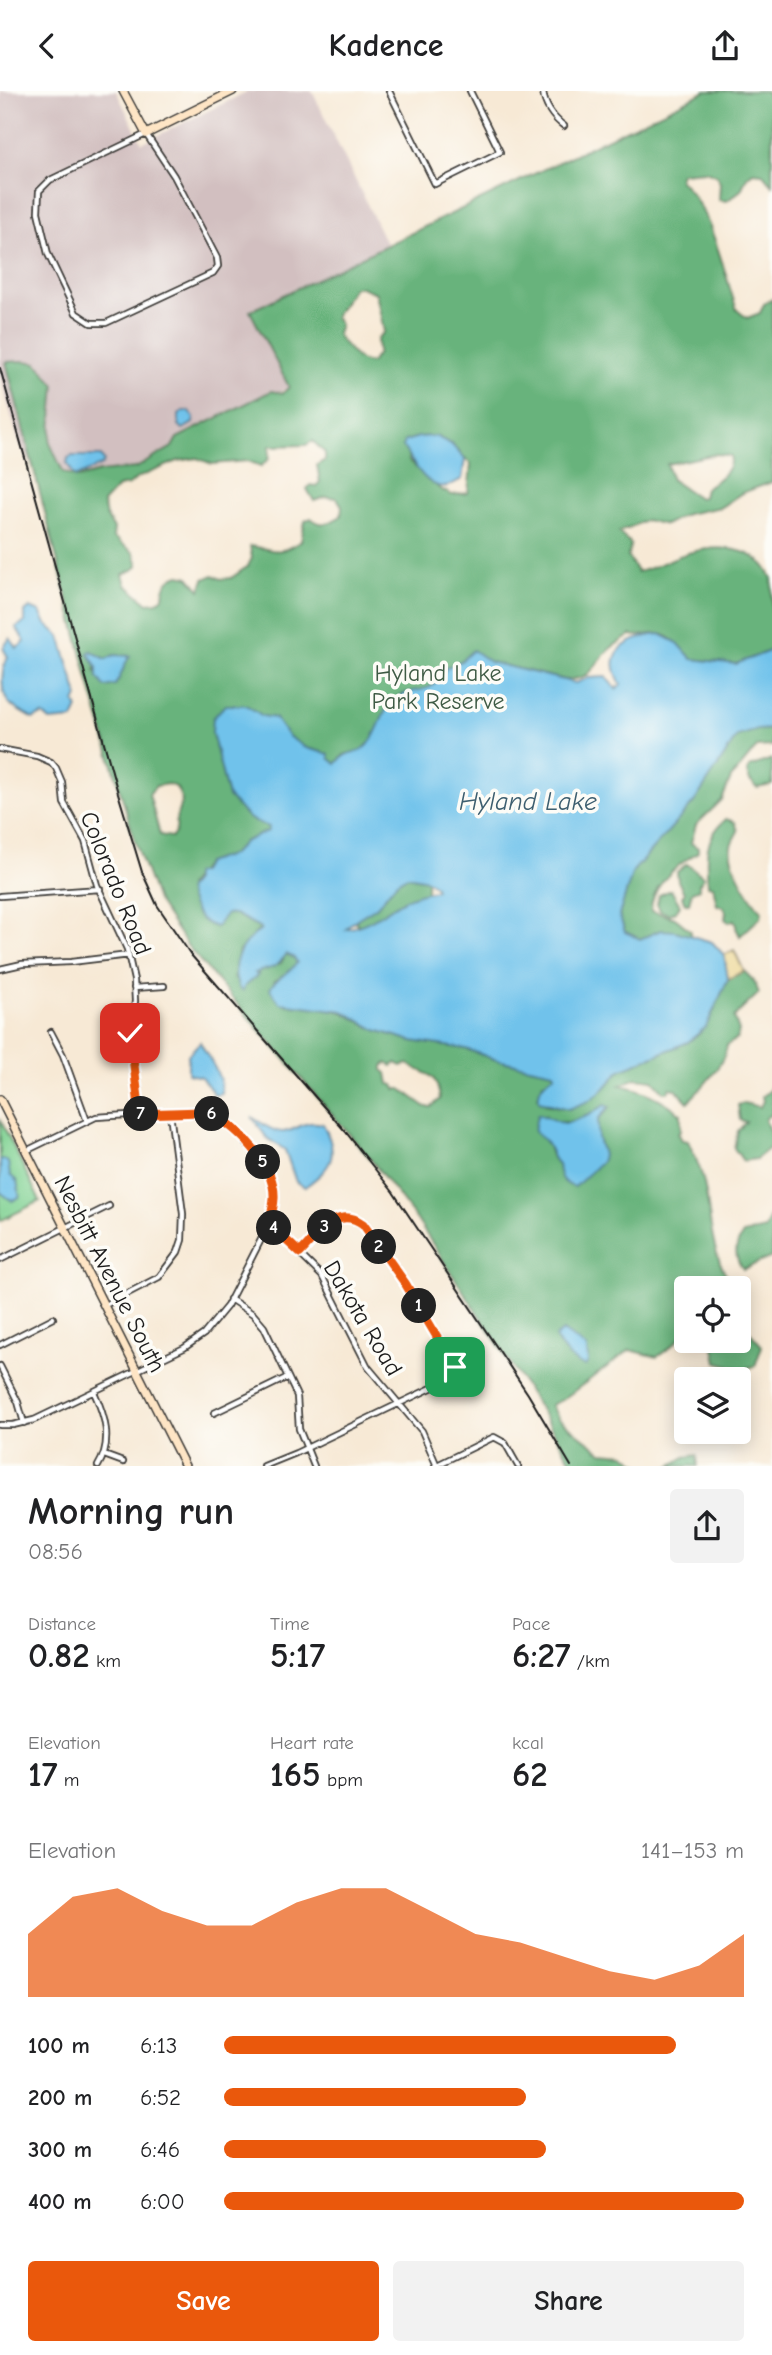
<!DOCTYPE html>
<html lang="en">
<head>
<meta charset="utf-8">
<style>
	body { margin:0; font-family:"Comic Neue",sans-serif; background:#f2f2f2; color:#202124; height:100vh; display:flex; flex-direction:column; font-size:26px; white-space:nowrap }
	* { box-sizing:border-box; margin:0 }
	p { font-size:23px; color:#757577 }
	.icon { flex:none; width:38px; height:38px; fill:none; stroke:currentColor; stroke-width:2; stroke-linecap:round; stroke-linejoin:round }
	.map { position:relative; height:1375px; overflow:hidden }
	.side { display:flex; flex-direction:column; background:#fff; flex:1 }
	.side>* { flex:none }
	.controls { position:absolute; left:674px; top:1185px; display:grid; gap:14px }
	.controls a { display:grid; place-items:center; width:77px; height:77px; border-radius:7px; background:#fff; box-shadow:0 4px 18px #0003; font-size:35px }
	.pin { position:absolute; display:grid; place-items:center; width:60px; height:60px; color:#fff; margin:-30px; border-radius:14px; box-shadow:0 4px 10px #0006 }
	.km { position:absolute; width:35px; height:35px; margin:-18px; border-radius:50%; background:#222; color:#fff; font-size:19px; line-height:35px; text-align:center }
	.round { display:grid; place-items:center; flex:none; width:74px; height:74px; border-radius:7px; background:#f2f2f2 }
	.head { display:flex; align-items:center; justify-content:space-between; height:119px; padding:0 28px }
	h1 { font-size:38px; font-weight:700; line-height:52px }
	.stats { display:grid; grid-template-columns:repeat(3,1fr); gap:10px; height:119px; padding:7px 28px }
	.stats div { display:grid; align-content:center }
	.stats b { font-size:35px; font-weight:700 }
	.stats small { font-size:19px; font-weight:400 }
	.stats p { font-size:19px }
	.chart { height:196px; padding:14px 28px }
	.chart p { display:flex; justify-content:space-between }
	.chart svg { width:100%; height:126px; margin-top:7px; fill:#ea580c; opacity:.7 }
	.button { display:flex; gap:14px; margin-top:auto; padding:14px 28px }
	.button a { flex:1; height:80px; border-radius:7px; background:#ea580c; color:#fff; font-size:28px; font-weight:700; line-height:80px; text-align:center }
	.button a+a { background:#f2f2f2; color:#202124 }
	ul { padding:0 28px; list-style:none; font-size:23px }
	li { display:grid; grid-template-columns:112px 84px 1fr; align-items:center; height:52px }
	li i { height:18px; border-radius:9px; background:#ea580c }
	header { display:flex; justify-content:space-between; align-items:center; height:91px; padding:0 28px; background:#fff; font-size:32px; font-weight:700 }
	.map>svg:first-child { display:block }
	.industrial { fill:#d2bfc0 }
	.green { fill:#7fd192; stroke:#4e7657; stroke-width:2 }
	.forest { fill:#67b37c; stroke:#42684c; stroke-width:2; fill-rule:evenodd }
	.sand { fill:#eeda9e; stroke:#857b5d; stroke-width:2 }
	.water { fill:#6fc2eb; stroke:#466f84; stroke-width:2; fill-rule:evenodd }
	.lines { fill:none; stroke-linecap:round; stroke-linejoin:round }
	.street-casing { stroke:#3d3b38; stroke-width:8 }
	.secondary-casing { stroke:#3d3b38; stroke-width:10 }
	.street { stroke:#fff; stroke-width:4.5 }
	.secondary { stroke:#fee5c5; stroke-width:7 }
	.rail { stroke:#1c1c1c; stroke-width:2 }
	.route-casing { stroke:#fff; stroke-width:14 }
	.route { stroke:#ea580c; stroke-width:9 }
	.labels { text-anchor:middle; stroke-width:7; stroke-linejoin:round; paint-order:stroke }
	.park-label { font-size:24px; fill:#3f5b45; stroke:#fdfcf7 }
	.street-label { font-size:24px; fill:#1c1c1c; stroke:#fdfcf7 }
	.water-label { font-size:26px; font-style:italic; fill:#3d5e6f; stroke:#fdfcf7 }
</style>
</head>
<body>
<header><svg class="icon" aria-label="back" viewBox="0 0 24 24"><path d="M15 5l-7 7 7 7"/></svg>Kadence<svg class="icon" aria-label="share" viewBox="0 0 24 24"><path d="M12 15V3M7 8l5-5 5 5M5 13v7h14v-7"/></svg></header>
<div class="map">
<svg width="772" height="1375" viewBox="0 0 772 1375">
	<rect width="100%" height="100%" fill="#fdfcf7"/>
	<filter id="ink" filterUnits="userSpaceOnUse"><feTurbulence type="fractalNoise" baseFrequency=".0143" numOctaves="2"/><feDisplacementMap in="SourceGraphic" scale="14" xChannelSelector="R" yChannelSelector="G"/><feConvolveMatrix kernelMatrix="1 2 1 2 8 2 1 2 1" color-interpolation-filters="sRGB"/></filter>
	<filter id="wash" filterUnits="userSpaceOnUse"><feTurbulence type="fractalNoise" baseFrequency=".00686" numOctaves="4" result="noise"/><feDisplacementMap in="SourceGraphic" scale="28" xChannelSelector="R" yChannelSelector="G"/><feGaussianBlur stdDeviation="1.57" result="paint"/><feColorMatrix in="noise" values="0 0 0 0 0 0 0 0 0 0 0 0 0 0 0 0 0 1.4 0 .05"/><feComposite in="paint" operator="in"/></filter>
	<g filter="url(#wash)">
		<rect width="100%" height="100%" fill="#f7e9d5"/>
		<path class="industrial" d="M 0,0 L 116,0 L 142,52 L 249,0 L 312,0 L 387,154 L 251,220 L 289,296 L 136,377 L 62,395 L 35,381 L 18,349 L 0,285 Z"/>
		<path class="green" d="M 0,1028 L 40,1110 L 0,1130 Z"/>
		<path class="forest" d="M 706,0 L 766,0 L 772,12 L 772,94 L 762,82 L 753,81 L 747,86 L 741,99 L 727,110 L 719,109 L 720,92 L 717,85 L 706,80 L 681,82 L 679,88 C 714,122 721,174 737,219 L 747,227 L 760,222 L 764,213 L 772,208 L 772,391 L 742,402 L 721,416 L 686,423 L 665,434 L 646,429 L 619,441 L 631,453 L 628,465 L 637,481 C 655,477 671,467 688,462 C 719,453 759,455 772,488 C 772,496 772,548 772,559 L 736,573 L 692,568 C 683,558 674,546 660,543 C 651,541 641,547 631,544 C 625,548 617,552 611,557 C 591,574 597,587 566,589 L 490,571 L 473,560 L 461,570 L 446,577 L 441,587 L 429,598 L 406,602 L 396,607 L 388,614 L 383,629 L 370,652 L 362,659 L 344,664 L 336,673 L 329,667 L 329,663 L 306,657 L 288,645 L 275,627 L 263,626 L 246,614 L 212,641 L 228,706 L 250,728 L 270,735 L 268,740 L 244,751 L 233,763 L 206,772 L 188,795 L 216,836 L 226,822 L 235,823 L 261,837 L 239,860 L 234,887 L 243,896 L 257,883 L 254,882 L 281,872 L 286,863 L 293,866 L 297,871 L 293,879 L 274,890 L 287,914 L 314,915 L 343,921 L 376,939 L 412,950 L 466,958 L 497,969 L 554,981 L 555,984 L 543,992 L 538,1006 L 545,1013 L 569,1018 L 604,998 L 620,979 L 688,951 L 699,943 L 711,926 L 728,888 L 744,880 L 754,890 L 759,902 L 734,926 L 739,940 L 737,948 L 727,954 C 726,971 701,998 688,1011 L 676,998 L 670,997 L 668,1001 L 664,1001 L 653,989 L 636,987 L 620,994 C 643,998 662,1007 681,1023 L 681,1039 L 678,1042 L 682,1049 L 688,1050 C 694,1064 701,1077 704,1092 C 712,1128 709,1167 736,1197 L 686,1197 C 686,1239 694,1240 657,1266 L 630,1259 L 562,1309 L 551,1314 L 559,1328 L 602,1361 L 625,1363 L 641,1375 L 574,1375 L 540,1318 L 417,1129 L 368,1065 L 189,857 L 157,810 L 135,750 L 92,603 L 6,271 L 24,270 L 37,272 L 55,294 L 50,352 L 63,381 L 78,387 L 100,381 L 136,377 L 172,356 L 177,347 L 271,300 L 283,302 L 289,296 L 250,220 ZM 354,196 L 361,196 L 376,202 L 384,241 L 377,248 L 378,262 L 371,272 C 367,271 363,271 360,269 C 354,265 339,248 337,243 L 340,234 L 335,225 ZM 435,345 L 451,353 L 471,373 L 468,402 L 452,404 L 440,398 L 409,370 L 405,350 L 419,346 ZM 313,350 L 325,362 L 325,369 L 317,374 L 320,391 L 316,395 L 310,394 L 307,398 L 314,410 L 326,406 L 337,407 L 342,415 L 341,425 C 329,432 323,437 311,427 L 305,430 L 301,450 C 275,466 276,458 250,455 L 252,467 L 248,475 L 231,487 L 221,488 L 213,484 L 204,488 L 200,499 L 189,486 L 179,484 C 169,487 163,495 163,506 L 157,511 L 148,512 L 126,494 L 123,483 L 133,479 L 138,474 L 134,462 L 113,446 L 114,438 L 106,425 L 103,412 L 118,396 L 129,394 L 137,387 L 178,370 L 197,367 L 212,373 L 248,370 L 261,375 L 269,368 L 270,355 L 306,354 ZM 717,363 L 731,365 C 731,381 718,389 705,397 L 703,406 L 699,407 L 672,389 L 667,373 ZM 114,564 L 129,565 C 123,575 122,584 115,594 L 95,580 L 100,565 L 106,568 ZM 168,693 L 176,696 C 186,714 181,709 177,724 C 174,733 180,737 172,746 L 160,744 L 149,703 L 156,695 ZM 387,972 L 392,975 L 396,972 L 402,975 L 408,973 C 428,986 436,979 440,1008 L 431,1016 L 426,1016 L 401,998 L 396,998 L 394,994 L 389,993 L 387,982 L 383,979 L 383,975 ZM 609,1017 L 598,1028 L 598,1047 L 602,1059 L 552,1067 L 547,1052 L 546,1025 C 566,1041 588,1022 609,1017 Z
			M 772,638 L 772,655 L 757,656 L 731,687 L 722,709 L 696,734 L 691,752 L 698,757 L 698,761 C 677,774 651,794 651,820 L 675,827 L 691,840 L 690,845 L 661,839 L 640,848 L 625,841 L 619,824 L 633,780 L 695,710 L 737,645 L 757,639 Z
			M 772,668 L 772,694 L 757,697 L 750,690 L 747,682 L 749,676 Z
			M 726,728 L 735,731 L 738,740 C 736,744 732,750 731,755 C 727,771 751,809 762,820 L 761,826 L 740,845 L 736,837 L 736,832 L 734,829 L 729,831 L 725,828 L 726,821 L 724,816 L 717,814 L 713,795 L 708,794 C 706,767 703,748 726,728 Z
			M 687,773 L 704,786 L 699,793 L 699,798 L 692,801 L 689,812 L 685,812 L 682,806 L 684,802 L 678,790 L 677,781 Z
			M 408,785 L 427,789 L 427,801 C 401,809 385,823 362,835 L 356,833 L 357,826 L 378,814 L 399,788 Z
			M 671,799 L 680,814 L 676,820 L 669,823 L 660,820 L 657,813 L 659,804 Z
			M 772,994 L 772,1024 L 768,1025 L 765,1029 L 772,1046 L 771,1056 L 756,1068 L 743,1070 L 734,1057 L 738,1040 L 746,1031 L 740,1029 L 738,1014 L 744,1012 L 760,1016 L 763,1010 L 762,1005 L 769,1000 Z
			M 772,1120 L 772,1166 L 743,1178 C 734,1166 734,1156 743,1143 L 765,1138 Z
			M 739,1235 L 748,1239 L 762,1255 L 755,1275 L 743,1278 L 717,1271 L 714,1257 L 717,1250 L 738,1250 Z
			M 697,1364 L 698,1375 L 670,1375 L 685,1366 Z"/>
		<path class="sand" d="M 734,859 L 744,880 L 728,888 L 724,864 Z"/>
		<path class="water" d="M 183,320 L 189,320 L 194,327 L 193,332 L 183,338 L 179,334 L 179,324 Z
			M 435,345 L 451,353 L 465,368 L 462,388 C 457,390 452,394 447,395 C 427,400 411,368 403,356 L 405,350 L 419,346 Z
			M 72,365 L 101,365 L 104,370 L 102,374 L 75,386 L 67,372 L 68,367 Z
			M 30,517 L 40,521 L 46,533 L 60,545 L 78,605 L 75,612 L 78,617 L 73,628 L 50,630 L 43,624 L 33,628 C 25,623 14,618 8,611 C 0,598 1,578 8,566 L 3,557 L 10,547 L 17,557 L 25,551 L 16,536 L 25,531 L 25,521 Z
			M 660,543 L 678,552 L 692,568 L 736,573 L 772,559 L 772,638 L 757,639 L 737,645 L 695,710 L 633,780 L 619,824 L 625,841 L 640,848 L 661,839 L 675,840 L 712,851 L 724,864 L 728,888 L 706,936 L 688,951 L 620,979 L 604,998 L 589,1010 L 569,1018 L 539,1010 C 537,997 545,989 555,984 L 554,981 L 497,969 L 466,958 L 412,950 L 376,939 L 343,920 L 280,912 L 270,898 C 276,885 290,884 297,871 L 293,866 L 286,863 C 273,881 273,875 255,882 L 258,884 L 244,896 L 243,900 L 240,899 C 228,876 239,852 260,840 L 261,837 L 235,823 L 226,823 L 216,836 C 198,832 192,816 187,799 L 194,790 L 194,783 L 201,781 L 206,772 L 233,763 L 244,751 L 268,740 L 269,736 L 250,728 L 228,706 L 212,641 L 213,627 L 225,614 L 246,614 L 263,625 L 275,627 L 288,645 L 306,657 L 329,663 L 329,667 L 336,673 C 339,670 341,667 344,665 C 351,660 361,662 368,654 C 380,640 382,616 397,607 C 420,592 431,608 446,577 L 461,570 L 473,559 L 490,571 L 576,592 L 588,587 L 606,586 L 616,598 L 621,594 C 619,589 616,583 615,578 C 610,553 642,545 660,543 ZM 408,785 L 427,789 L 435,795 L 436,799 C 426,801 414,803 404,809 C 383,821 372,833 346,838 C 355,826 366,824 377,815 C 387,805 394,789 408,785 Z
			M 91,560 L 106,568 L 114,564 L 130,565 C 123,575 122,584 115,594 L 105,596 L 97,586 L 97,576 L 88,562 Z
			M 200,951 C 208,967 223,984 221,1002 L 215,1004 L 201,986 L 188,983 L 188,964 Z
			M 605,1014 L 609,1016 L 598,1028 L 598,1047 L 603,1064 L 601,1071 L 575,1096 C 562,1093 559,1086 558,1073 C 551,1067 552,1061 547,1053 C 537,1038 530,1048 538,1023 L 565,1033 L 589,1024 Z
			M 252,1026 C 261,1031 272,1041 283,1041 C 300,1039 302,1028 323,1033 C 340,1065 332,1076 305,1096 L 296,1091 L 285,1059 L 267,1047 Z
			M 3,1068 L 8,1071 L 10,1084 L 17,1090 L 20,1106 L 12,1110 L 0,1101 L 0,1069 Z
			M 563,1240 L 587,1257 L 588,1272 L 585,1275 C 573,1272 561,1258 555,1246 Z"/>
	</g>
	<g filter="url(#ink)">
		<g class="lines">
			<defs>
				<path id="street" d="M 389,0 L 435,93 L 500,61 L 470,0
					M 543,0 C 544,14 553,27 564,35
					M 146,43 L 174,85 L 217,167 L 218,175 L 213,182 L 106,232 L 91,232 L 76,222 L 48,163 L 38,121 L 39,100 L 50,89 Z
					M 0,658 L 37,665 L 51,671 L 56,677 L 62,691 L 64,712 L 85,750 L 97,794 L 127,858 L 134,889 L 135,910 L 130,952 L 138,992 L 140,1023
					M 0,805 L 100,798
					M 0,878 L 22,873 L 71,871 L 129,864
					M 134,897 L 164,895
					M 51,941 L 63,964 L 87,1030
					M 26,1060 L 96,1026 L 193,1020 L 212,1023 L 230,1033 L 265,1074 L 273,1094 L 275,1104 L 269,1133 L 322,1185 L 368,1276 L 422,1340 L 437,1375
					M 0,1169 L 109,1115
					M 230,1208 L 253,1223 L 264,1236 L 297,1305 L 299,1338 L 314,1375
					M 105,1214 L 159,1186 L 178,1161 L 182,1149 L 183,1123 L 170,1022
					M 0,1254 L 53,1227
					M 0,1275 L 18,1311 L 24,1332
					M 94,1301 C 105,1325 113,1350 98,1375
					M 214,1322 L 288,1286
					M 0,1334 L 13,1334 L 34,1329 L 184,1257 L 204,1243 L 227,1215 L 269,1133
					M 104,1364 L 123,1371
					M 264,1375 L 296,1362 L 448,1289 L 455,1281 L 453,1271 L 405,1192 L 367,1138 L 357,1129 L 344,1126 L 332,1130 L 300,1162
					M 435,1375 L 494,1346 L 505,1352 L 518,1375"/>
				<path id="secondary" d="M 123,0 L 146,43 L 233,0
					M 0,1008 L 185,1375"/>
			</defs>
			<use href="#street" class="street-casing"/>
			<use href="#secondary" class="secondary-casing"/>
			<use href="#street" class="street"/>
			<use href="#secondary" class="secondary"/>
			<path class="rail" d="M 0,277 L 118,702 L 142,781 L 157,814 L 191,864 L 345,1040 L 393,1101 L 528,1303 L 571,1375"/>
		</g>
	</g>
	<g class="lines" filter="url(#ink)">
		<defs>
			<path id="route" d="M 130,942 L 140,1023 L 202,1021 C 231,1027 267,1066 273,1095 C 276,1108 272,1120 269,1133 L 300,1162 C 317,1145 336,1113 363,1133 L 405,1192 L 455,1276"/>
		</defs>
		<use href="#route" class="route-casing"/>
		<use href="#route" class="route"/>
	</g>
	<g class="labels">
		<g class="park-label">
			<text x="438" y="590">Hyland Lake<tspan x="438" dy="28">Park Reserve</tspan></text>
		</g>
		<g class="street-label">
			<text transform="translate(116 792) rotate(68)" y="8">Colorado Road</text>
			<text transform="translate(110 1183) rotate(63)" y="8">Nesbitt Avenue South</text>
			<text transform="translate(363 1227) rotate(59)" y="8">Dakota Road</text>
		</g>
		<g class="water-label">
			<text x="528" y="719">Hyland Lake</text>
		</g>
	</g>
</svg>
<div class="controls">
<a><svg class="icon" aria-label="locate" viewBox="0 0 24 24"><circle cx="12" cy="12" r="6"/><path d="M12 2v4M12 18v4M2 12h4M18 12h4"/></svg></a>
<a><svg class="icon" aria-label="layers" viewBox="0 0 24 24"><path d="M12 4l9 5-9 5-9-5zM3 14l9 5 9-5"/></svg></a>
</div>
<div class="pin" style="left:455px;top:1276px;background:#1e9e55"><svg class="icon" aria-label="arrive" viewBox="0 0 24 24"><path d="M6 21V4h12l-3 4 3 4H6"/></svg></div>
<div class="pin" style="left:130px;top:942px;background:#d93025"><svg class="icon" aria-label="check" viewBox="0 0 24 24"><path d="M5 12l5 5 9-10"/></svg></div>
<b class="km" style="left:419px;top:1215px">1</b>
<b class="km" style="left:379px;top:1156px">2</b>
<b class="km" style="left:325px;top:1136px">3</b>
<b class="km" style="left:274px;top:1137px">4</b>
<b class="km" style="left:263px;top:1071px">5</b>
<b class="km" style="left:212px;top:1023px">6</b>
<b class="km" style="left:141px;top:1023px">7</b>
</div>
<section class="side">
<div class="head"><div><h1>Morning run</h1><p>08:56</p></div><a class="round"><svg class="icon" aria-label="share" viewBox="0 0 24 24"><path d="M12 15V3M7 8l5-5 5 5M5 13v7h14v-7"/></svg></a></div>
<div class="stats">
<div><p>Distance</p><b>0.82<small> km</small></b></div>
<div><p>Time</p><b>5:17</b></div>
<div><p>Pace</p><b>6:27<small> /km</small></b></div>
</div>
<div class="stats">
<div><p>Elevation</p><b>17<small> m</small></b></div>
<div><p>Heart rate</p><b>165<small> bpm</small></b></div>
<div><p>kcal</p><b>62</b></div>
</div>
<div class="chart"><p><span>Elevation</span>141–153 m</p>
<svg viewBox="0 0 160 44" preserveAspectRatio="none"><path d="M0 44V22L10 9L20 6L30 14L40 19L50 19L60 11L70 6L80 6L90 14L100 22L110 25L120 30L130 35L140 38L150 33L160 22V44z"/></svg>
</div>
<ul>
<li><b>100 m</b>6:13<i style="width:87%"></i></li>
<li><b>200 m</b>6:52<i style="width:58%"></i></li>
<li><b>300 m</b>6:46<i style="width:62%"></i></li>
<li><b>400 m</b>6:00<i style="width:100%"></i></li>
</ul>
<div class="button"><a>Save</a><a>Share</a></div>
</section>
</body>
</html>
